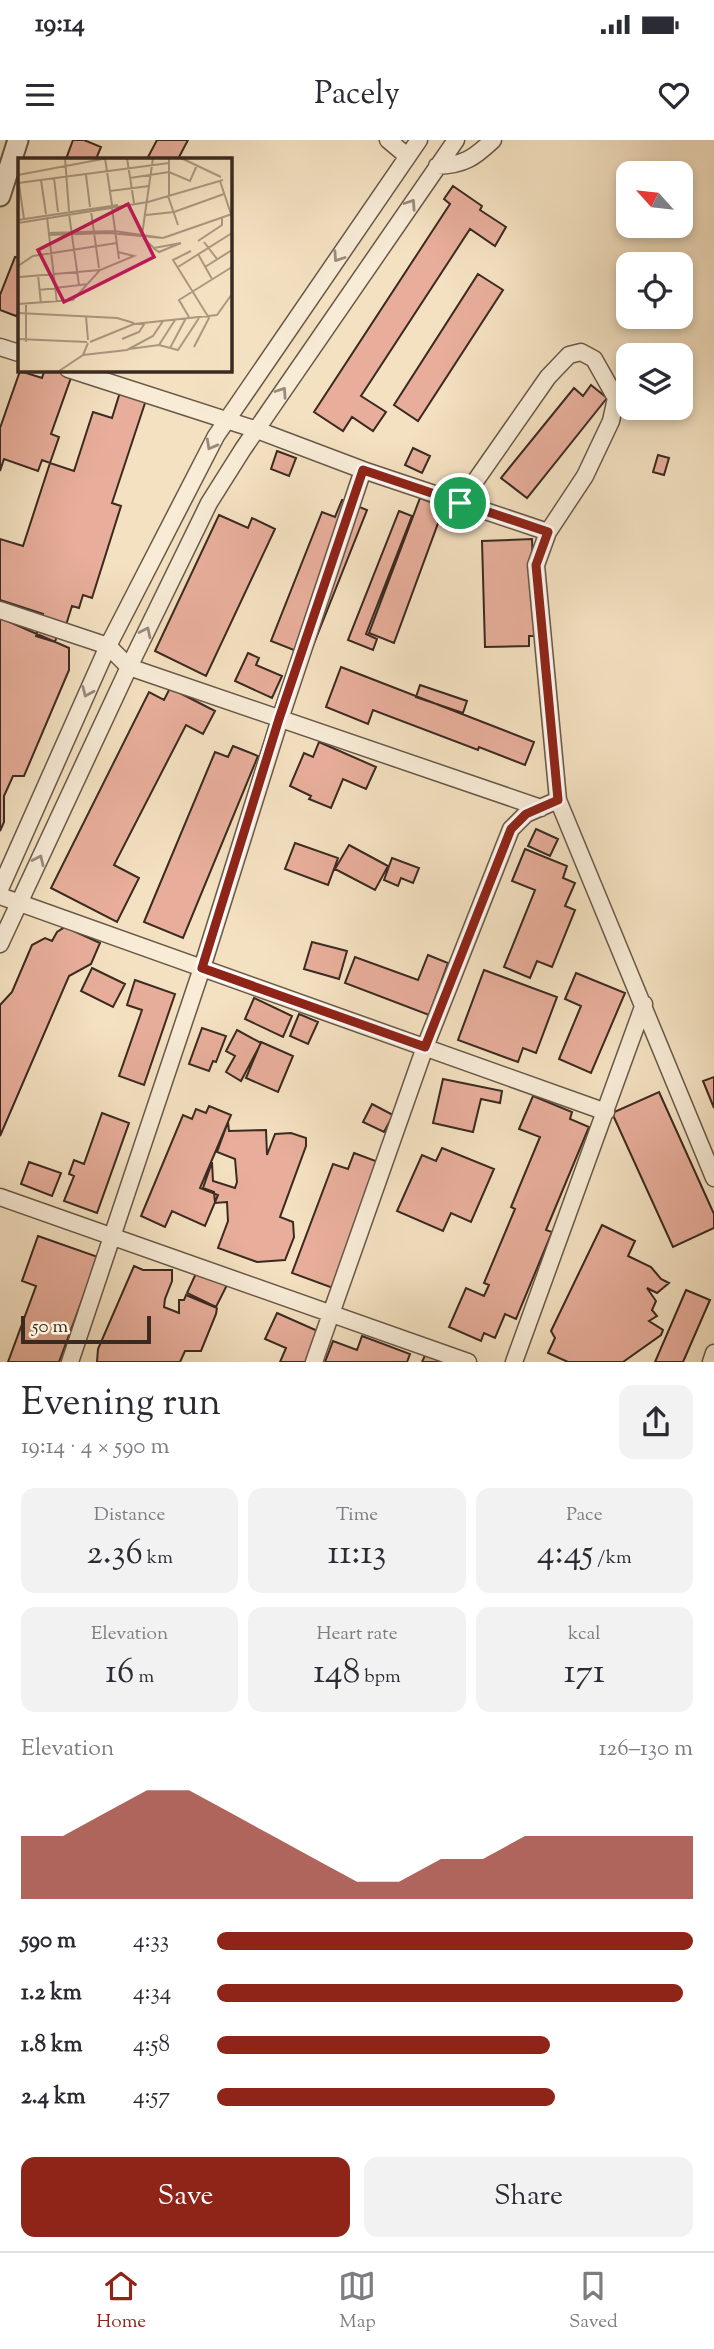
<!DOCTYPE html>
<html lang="en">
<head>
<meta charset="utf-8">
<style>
	body { margin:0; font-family:"Sorts Mill Goudy",serif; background:#f2f2f3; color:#2b2b33; height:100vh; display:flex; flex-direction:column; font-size:26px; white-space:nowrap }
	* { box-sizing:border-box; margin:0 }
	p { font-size:23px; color:#7c7c81 }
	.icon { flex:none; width:38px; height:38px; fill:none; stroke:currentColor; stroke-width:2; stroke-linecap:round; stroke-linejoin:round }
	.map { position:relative; height:1222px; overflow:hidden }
	.details { display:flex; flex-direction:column; background:#fff; flex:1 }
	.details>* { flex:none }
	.needle { width:46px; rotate:297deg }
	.buttons { position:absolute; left:616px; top:21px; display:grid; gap:14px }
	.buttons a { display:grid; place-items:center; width:77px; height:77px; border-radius:14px; background:#fff; box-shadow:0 4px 10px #0003; font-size:35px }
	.scale { position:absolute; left:21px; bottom:18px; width:130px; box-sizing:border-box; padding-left:7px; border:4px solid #3a2a20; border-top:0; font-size:19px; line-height:24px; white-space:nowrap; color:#3a2a20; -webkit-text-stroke:5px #f8ecd7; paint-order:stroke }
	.pin { position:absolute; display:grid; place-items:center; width:60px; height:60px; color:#fff; margin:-30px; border:4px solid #fff; border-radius:50%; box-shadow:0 2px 7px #0007 }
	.round { display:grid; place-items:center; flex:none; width:74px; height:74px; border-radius:14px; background:#f2f2f3 }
	.headline { display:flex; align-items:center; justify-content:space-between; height:119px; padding:0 21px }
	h1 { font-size:38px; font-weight:600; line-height:52px }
	.stats { display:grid; grid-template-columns:repeat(3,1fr); gap:10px; height:119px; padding:7px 21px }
	.stats div { display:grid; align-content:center; border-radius:14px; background:#f2f2f3; text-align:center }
	.stats b { font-size:35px; font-weight:600 }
	.stats small { font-size:19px; font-weight:400 }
	.stats p { font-size:19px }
	.chart { height:196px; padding:14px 21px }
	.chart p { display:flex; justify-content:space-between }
	.chart svg { width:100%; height:126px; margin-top:7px; fill:#8f2418; opacity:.7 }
	.action { display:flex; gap:14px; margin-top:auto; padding:14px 21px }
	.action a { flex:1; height:80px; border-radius:14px; background:#8f2418; color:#fff; font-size:28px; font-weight:600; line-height:80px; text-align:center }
	.action a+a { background:#f2f2f3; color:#2b2b33 }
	ul { padding:0 21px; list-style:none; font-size:23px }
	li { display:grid; grid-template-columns:112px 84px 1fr; align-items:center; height:52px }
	li i { height:18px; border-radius:9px; background:#8f2418 }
	.status { display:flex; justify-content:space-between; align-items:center; height:49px; padding:0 35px; background:#fff; direction:ltr }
	.status svg { height:19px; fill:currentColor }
	header { display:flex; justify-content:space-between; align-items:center; height:91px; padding:0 21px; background:#fff; font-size:32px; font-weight:600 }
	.tabs { display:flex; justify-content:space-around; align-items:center; height:98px; border-top:2px solid #e1e1e2; background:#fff; font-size:19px; color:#7c7c81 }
	.tabs a { display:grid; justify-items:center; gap:4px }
	.tabs .active { color:#8f2418 }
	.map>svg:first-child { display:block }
	.building { fill:#e8ae9b; stroke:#3a2a20; stroke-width:2 }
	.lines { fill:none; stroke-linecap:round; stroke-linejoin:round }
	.minor-casing { stroke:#685848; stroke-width:19 }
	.tertiary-casing { stroke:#685848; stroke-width:23 }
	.minor { stroke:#f8ecd7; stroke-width:16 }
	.tertiary { stroke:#f8ecd7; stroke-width:19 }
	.oneway { stroke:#998b7c }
	.route-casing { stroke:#fff; stroke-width:14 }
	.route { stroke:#8f2418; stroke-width:9 }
	.inset-road { fill:none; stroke:#aa9881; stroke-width:2 }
	.view { fill:#c2185b; fill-opacity:0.15; stroke:#c2185b; stroke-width:3.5 }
	.inset-edge { fill:none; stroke:#3a2a20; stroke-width:3.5 }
</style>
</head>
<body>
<div class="status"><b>19:14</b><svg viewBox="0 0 49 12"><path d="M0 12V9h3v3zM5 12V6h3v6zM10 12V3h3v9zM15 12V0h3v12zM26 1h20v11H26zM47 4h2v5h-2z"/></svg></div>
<header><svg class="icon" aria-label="menu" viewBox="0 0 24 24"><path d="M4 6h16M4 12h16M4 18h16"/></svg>Pacely<svg class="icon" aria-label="heart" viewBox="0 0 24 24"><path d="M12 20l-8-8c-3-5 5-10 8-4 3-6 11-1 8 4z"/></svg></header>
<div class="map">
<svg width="714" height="1222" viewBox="0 0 714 1222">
	<rect width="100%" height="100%" fill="#f4e1c1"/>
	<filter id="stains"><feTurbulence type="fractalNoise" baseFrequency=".00286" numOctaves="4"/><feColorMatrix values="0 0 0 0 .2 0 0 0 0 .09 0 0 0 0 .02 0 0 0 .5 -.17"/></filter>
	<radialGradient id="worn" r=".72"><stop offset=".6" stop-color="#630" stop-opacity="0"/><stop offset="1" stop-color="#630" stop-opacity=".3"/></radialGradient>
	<path class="building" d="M 73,0 L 84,0 L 101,7 L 96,19 L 66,19 Z
		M 157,0 L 188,0 L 178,19 L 147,19 Z
		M 453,46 L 482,66 L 480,70 L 506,87 L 495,106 L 470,89 L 361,256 L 386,272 L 373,291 L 352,277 L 343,291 L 314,272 L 450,64 L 444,59 Z
		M 15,117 L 19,118 L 19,172 L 16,176 L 0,170 L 0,155 Z
		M 478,134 L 503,150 L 418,281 L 394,265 Z
		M 45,229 L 66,229 L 73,232 L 51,294 L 59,297 L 50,323 L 42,320 L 38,331 L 4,319 L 0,331 L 0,288 L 20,231 L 42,238 Z
		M 591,245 L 607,258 L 527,358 L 501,338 L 574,248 L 583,256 Z
		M 121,249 L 147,257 L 112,363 L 121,366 L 92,458 L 83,455 L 79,468 L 72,466 L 66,485 L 61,483 L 55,502 L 36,496 L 43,474 L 0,460 L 0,399 L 23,406 L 50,323 L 74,331 L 93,272 L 112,278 Z
		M 413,308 L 430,316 L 422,333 L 405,325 Z
		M 277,311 L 296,318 L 289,336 L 271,329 Z
		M 658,315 L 669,318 L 664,335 L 653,332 Z
		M 420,358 L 444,367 L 394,503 L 369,493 Z
		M 342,360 L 367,370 L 309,516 L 271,501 L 322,372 L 335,377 Z
		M 399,371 L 412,376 L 366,494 L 377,499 L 373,510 L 348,500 Z
		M 219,375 L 248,388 L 252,378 L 275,389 L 206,536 L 155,511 Z
		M 532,399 L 535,496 L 529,496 L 529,506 L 485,507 L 482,401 Z
		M 0,478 L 69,508 L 69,530 L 24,636 L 13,636 L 4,656 L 4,682 L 0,691 Z
		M 248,513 L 259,518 L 256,525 L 282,536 L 272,558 L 235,541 Z
		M 341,527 L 534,602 L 525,625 L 479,607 L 478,610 L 373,570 L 368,584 L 326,567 Z
		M 420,545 L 467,561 L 463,573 L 416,557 Z
		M 170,548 L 215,571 L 203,594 L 186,585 L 114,725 L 139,738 L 117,782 L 51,748 L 149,552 L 164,560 Z
		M 319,602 L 376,627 L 366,649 L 343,639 L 331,668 L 309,659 L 311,656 L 290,646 L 304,613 L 313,617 Z
		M 233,606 L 258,616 L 183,798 L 144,782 L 215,612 L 228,617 Z
		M 536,689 L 558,699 L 550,716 L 528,706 Z
		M 295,703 L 338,718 L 328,745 L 285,729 Z
		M 349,705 L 388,726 L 375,750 L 335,729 Z
		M 525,709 L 567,726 L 563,738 L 575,743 L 565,766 L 575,770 L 552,827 L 537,821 L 530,838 L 504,827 L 535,750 L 512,741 Z
		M 392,718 L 419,728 L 413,743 L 401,738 L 398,746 L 384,740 Z
		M 65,787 L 100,803 L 91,824 L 69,836 L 0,996 L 0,865 L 12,852 L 32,805 L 45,798 L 52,801 L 57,792 Z
		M 312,802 L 347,811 L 339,839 L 304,829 Z
		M 428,815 L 448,823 L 429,875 L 345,843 L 355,817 L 418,840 Z
		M 92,828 L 125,844 L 113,867 L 81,851 Z
		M 484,830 L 557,857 L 536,913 L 523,908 L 518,922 L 458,900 Z
		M 576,833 L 625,853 L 591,933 L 559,919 L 581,866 L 565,859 Z
		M 135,840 L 175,854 L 144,945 L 119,936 L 142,870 L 127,865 Z
		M 254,858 L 292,876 L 283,897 L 245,879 Z
		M 299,874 L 318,882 L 308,904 L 290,896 Z
		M 202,888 L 226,896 L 216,922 L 213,921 L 209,931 L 189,924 Z
		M 237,890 L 261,903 L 241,941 L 226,932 L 235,916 L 226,911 Z
		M 261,902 L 293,916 L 278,952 L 246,938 Z
		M 714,937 L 714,968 L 703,941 Z
		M 443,939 L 502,951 L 500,963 L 481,959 L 473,992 L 433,983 Z
		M 659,952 L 714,1074 L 714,1088 L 673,1107 L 612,973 Z
		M 533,956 L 572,972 L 570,979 L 589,987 L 546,1090 L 552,1092 L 516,1179 L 505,1174 L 495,1198 L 484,1193 L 481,1201 L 449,1187 L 466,1148 L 484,1156 L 489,1145 L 484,1143 L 515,1069 L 511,1067 L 540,997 L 519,989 Z
		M 372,964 L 393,975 L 384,992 L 363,982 Z
		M 209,966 L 231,975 L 200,1048 L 218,1055 L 205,1086 L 172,1071 L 165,1087 L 141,1076 L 183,975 L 192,979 L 196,969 L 206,973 Z
		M 102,973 L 129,983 L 97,1073 L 64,1061 L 74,1036 L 69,1034 L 74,1020 L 84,1024 Z
		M 228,982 L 229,991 L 266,990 L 267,1015 L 275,994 L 291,993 L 306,998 L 306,1006 L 280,1077 L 293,1082 L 294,1097 L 285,1120 L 257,1122 L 218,1108 L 228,1081 L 227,1062 L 215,1063 L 214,1052 L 203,1048 L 212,1022 L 213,1041 L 235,1048 L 237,1042 L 235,1019 L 217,1012 Z
		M 442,1008 L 494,1029 L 471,1082 L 451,1073 L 443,1091 L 397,1071 L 422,1015 L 436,1021 Z
		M 354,1013 L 381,1023 L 333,1148 L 292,1133 L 333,1024 L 348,1029 Z
		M 29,1022 L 61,1033 L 52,1056 L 21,1044 Z
		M 602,1085 L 635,1101 L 628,1116 L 651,1127 L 661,1139 L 669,1143 L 657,1153 L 647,1148 L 656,1161 L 652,1170 L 657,1176 L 649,1181 L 663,1190 L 661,1195 L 623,1222 L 568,1222 L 548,1213 L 555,1198 L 551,1191 Z
		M 38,1096 L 98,1117 L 59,1222 L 8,1222 L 36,1146 L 22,1141 Z
		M 134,1126 L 143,1130 L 172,1130 L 172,1141 L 165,1159 L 164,1167 L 179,1173 L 179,1160 L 184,1160 L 186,1155 L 217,1168 L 216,1174 L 201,1211 L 185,1211 L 180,1222 L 97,1222 L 98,1209 Z
		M 198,1129 L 228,1143 L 216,1167 L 187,1153 Z
		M 686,1150 L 710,1160 L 683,1222 L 655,1222 Z
		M 277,1173 L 320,1192 L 307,1222 L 280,1222 L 286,1208 L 265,1199 Z
		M 362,1196 L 410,1214 L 407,1222 L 325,1222 L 333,1201 L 357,1210 Z
		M 427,1211 L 451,1222 L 422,1222 Z"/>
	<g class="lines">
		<defs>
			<path id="minor" d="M 388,0 L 407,16
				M 437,26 C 464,25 474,18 493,0
				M 0,207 L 19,213
				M 68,229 L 257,290 L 363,330 L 548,392
				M 460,363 L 548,237 L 569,215 L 581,212 L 594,219 L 616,258 L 611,281 L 585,336 L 548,392 L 536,425 L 558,660 L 714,1038
				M 0,470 L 108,506 L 129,527 L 541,668
				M 0,749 L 108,506 L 216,296 L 419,0
				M 0,756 L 606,972
				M 0,804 L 129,527 L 209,363 L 243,309 L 456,0
				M 0,1057 L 468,1222
				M 70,1222 L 202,828 L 280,579 L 363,330
				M 314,1222 L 425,907 L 511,689 L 526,674 L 558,660
				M 514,1222 L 644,864
				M 711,1222 L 714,1213"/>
			<path id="tertiary" d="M 0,56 L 18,0"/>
		</defs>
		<use href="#minor" class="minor-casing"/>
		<use href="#tertiary" class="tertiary-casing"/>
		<use href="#minor" class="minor"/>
		<use href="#tertiary" class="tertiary"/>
	</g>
	<defs><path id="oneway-chevron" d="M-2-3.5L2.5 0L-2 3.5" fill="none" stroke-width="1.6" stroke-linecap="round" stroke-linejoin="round" transform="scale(1.75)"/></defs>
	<g class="oneway">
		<use href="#oneway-chevron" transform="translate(411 64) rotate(-56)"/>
		<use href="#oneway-chevron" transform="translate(338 117) rotate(124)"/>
		<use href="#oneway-chevron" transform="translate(282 252) rotate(-56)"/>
		<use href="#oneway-chevron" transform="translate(211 305) rotate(119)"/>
		<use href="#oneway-chevron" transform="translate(146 492) rotate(-64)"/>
		<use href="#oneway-chevron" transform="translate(87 552) rotate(114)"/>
		<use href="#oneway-chevron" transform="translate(39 720) rotate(-65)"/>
	</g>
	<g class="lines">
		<defs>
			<path id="route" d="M 363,330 L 548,392 L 536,425 L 558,660 L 526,674 L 511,689 L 425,907 L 202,828 L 279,579 Z"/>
		</defs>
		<use href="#route" class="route-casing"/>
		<use href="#route" class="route"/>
	</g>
	<g transform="translate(18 18)">
		<rect width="214" height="214" fill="#f4e1c1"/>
		<path class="inset-road" d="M 47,0 L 51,53M 87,0 L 94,47M 109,0 L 116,45M 163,0 L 203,19M 0,17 L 90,0M 68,17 L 72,49M 0,20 L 6,61M 36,20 L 40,54M 112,20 L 151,14 L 172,23 L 179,7M 23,22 L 28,56M 202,23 L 213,56M 0,25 L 151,5M 92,33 L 131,28M 151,37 L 151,0M 150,38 L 160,67M 94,50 L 101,101M 73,53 L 81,110M 51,56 L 61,127M 128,57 L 156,54 L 206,36M 29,59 L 39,145M 0,62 L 100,47M 0,65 L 130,44 L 205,22M 30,75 L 96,73 L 145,80 L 91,75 L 31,77M 124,77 L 135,0M 125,80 L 136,90 L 163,85 L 141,94 L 135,90M 145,80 L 214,56M 180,83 L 204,67 L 204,59M 186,84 L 199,101M 173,93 L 155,102 L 191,160 L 176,189M 180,96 L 194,121M 0,108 L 15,98 L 99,85M 160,109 L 214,75M 187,109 L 214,92M 20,117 L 23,146M 2,119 L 82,112M 21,132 L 70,126M 0,146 L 55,142 L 82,112 L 116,98 L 100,94M 0,155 L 99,160 L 116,165M 68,158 L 70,182M 171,159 L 161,142 L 214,109M 0,181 L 69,184M 104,181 L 121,174 L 127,165M 8,184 L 8,147M 72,184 L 116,166 L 199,157 L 214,136M 141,187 L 157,162M 152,190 L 168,160M 111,191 L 141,187 L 160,192 L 181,160M 65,197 L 109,192 L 135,178 L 145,163M 41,213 L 65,197 L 70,185"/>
		<path class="view" d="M 110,46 L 136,99 L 46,144 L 20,92 Z"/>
		<rect width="214" height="214" class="inset-edge"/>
	</g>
	<rect width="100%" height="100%" filter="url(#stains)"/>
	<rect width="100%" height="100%" fill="url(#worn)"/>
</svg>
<div class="buttons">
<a><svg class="needle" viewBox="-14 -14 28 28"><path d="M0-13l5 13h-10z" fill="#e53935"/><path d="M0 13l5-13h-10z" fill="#7c7c81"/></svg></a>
<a><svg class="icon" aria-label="locate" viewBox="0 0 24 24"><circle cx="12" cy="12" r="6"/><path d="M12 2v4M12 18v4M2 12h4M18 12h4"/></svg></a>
<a><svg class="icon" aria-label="layers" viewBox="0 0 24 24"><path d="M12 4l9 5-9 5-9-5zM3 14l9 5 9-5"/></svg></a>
</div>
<div class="scale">50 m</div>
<div class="pin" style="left:460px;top:363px;background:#1e9e55"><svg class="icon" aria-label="arrive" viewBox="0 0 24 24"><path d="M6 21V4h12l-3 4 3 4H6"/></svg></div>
</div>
<section class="details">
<div class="headline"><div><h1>Evening run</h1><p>19:14 · 4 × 590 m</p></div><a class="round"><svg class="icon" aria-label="share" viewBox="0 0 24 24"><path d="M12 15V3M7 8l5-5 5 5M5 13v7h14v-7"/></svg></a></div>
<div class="stats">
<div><p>Distance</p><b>2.36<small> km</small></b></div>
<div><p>Time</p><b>11:13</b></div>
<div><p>Pace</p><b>4:45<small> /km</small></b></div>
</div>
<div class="stats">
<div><p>Elevation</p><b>16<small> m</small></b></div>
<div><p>Heart rate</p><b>148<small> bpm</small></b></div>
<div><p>kcal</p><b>171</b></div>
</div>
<div class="chart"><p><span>Elevation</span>126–130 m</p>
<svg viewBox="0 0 160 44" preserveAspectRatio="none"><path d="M0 44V22L10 22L20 14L30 6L40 6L50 14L60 22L70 30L80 38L90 38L100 30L110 30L120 22L130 22L140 22L150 22L160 22V44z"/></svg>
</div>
<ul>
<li><b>590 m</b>4:33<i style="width:100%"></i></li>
<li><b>1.2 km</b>4:34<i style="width:98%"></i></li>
<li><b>1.8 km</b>4:58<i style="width:70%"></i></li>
<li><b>2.4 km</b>4:57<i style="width:71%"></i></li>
</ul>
<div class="action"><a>Save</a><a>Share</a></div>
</section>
<nav class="tabs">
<a class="active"><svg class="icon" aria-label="home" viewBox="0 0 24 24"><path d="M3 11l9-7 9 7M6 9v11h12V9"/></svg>Home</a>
<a><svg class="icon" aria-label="map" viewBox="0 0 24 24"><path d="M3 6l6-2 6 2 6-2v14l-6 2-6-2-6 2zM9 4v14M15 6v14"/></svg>Map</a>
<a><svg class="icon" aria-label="saved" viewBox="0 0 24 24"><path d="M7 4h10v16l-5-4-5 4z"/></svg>Saved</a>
</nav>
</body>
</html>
